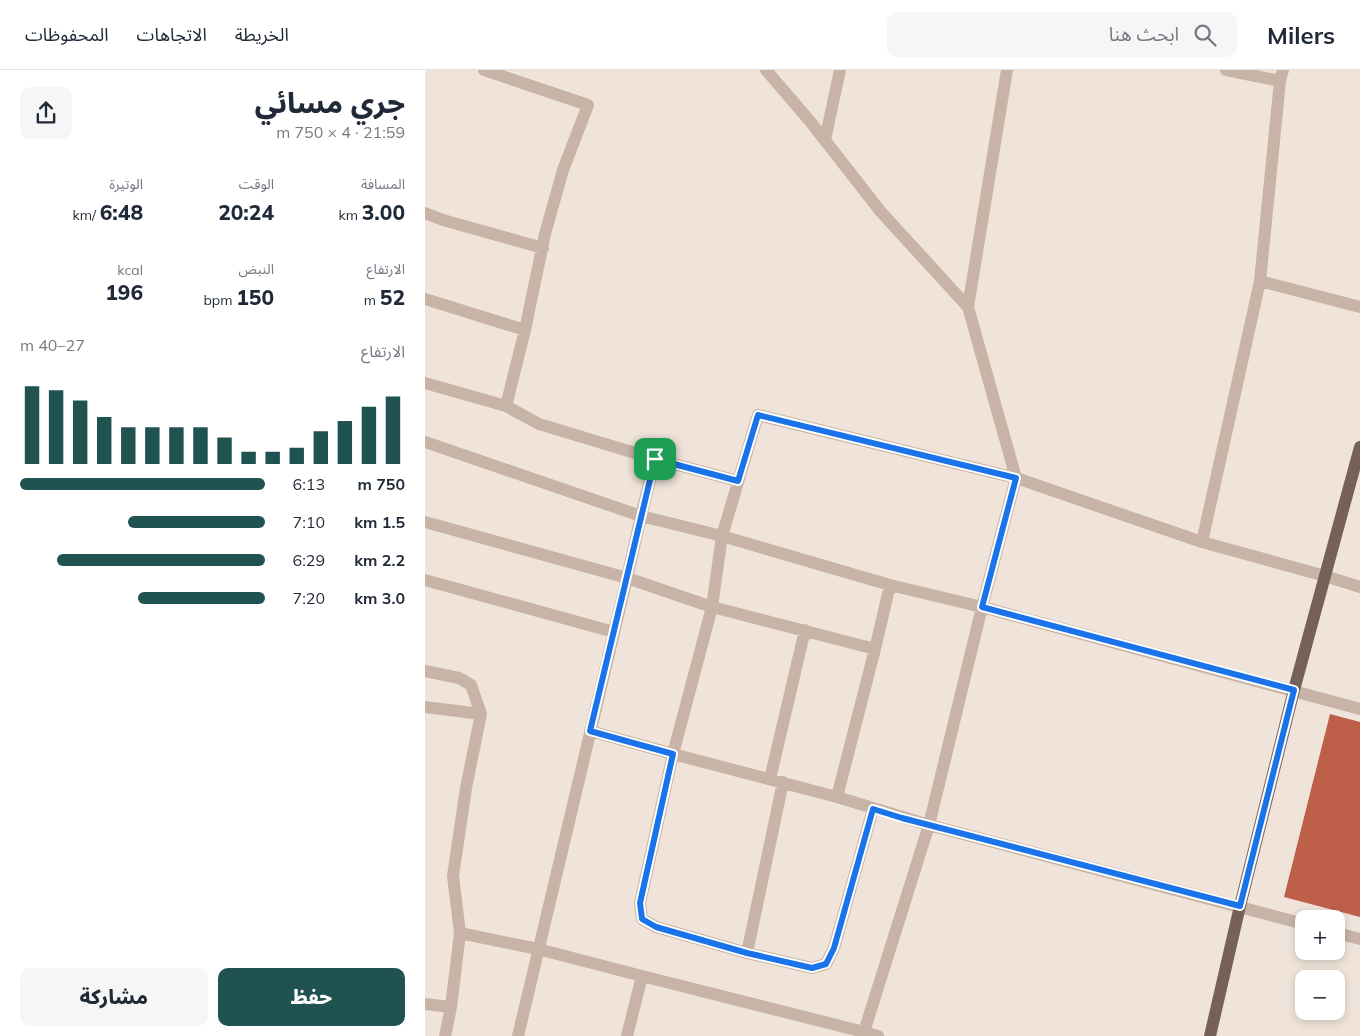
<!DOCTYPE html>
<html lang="ar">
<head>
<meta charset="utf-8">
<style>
	body { margin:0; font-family:Mulish,"Noto Sans Arabic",sans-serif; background:#f6f6f7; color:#1f2937; direction:rtl; height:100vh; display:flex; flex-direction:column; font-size:19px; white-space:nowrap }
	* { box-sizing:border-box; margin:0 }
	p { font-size:16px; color:#747a83 }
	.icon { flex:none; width:28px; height:28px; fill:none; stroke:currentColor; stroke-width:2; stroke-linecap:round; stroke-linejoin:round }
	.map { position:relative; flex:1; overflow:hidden; direction:ltr }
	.details { display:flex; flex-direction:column; background:#fff; width:425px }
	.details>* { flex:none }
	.controls { position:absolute; left:870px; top:840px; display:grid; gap:10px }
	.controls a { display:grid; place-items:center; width:50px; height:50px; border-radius:10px; background:#fff; box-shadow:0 2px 8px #0003; font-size:25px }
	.pin { position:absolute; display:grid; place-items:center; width:42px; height:42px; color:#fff; margin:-21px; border-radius:10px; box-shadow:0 2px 8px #0006 }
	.round { display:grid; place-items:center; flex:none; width:52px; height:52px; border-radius:10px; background:#f6f6f7 }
	.head { display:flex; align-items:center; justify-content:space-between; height:85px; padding:0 20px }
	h1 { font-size:28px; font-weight:800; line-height:38px }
	.metrics { display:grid; grid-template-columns:repeat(3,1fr); gap:8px; height:85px; padding:5px 20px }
	.metrics div { display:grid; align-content:center }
	.metrics b { font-size:21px; font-weight:800 }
	.metrics small { font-size:14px; font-weight:400 }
	.metrics p { font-size:14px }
	.chart { height:140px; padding:10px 20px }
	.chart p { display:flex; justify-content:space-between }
	.chart svg { width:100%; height:90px; margin-top:5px; stroke:#205252; stroke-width:6 }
	.action { display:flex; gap:10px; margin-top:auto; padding:10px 20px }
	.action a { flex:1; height:58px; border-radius:10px; background:#205252; color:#fff; font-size:20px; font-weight:800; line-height:58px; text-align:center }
	.action a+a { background:#f6f6f7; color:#1f2937 }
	ul { padding:0 20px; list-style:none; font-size:16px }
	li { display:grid; grid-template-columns:80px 60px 1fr; align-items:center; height:38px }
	li i { height:12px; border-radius:6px; background:#205252 }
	header { display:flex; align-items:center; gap:30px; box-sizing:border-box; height:70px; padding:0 25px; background:#fff; border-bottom:1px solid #e0e1e3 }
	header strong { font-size:24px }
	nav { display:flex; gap:28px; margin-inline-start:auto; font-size:18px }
	.search { width:350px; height:45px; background:#f6f6f7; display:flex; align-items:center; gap:12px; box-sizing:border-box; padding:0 18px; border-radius:10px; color:#747a83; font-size:19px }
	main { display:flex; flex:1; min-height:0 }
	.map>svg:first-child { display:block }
	.building { fill:#be5f4a }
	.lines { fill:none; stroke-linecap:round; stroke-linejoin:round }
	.minor { stroke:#c7b4a7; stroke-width:12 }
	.primary { stroke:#756159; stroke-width:12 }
	.route-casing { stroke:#fff; stroke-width:10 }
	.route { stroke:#1a73e8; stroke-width:6 }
</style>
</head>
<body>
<header>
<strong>Milers</strong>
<div class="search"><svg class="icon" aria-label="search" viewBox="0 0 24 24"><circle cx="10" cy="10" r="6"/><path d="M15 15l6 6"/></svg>ابحث هنا</div>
<nav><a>الخريطة</a><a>الاتجاهات</a><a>المحفوظات</a></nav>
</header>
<main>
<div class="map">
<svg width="935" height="966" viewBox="0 0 935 966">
	<rect width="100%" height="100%" fill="#f0e4da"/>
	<path class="building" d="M 905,644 L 935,652 L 935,847 L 859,827 Z"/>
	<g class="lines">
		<path class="minor" d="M 59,0 L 163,35 L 138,100 L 120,164 L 100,260 L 81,336
			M 341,0 L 384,50 L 456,142 L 543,237
			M 582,0 L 543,237 L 591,408 L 777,472
			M 801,0 L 855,11 L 858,0
			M 855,11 L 835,211 L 935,237
			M 400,70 L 415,0
			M 0,143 L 18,150 L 118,178
			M 835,211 L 777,472 L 900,506 L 935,517
			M 0,229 L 100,260
			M 0,313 L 81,336 L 114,354 L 230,389
			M 0,372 L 216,446 L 230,389 L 313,411
			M 216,446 L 297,466 L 287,537 L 202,508 Z
			M 0,452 L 202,508 L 93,966
			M 0,510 L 189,562
			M 465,515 L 557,537 L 935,639
			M 0,601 L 34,608 L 46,615 L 56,644 L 41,718 L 28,806 L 35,863
			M 0,637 L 56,644
			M 165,661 L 248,684 L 215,833 L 217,849 L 231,857 L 322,883 L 387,898 L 401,894 L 409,878 L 448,739
			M 345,709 L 380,560
			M 412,727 L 450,579
			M 911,863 L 935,869
			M 322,883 L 358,712
			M 217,906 L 439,962 L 504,755 L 412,727 L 248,684 L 287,537 L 450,579 L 465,515 L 297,466 L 333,345 L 591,408 L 557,537 L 504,755 L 879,854
			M 0,934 L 26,937
			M 20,966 L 26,937 L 35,863 L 113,879 L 217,906 L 202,966
			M 438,966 L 439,962 L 453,966"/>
		<path class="primary" d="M 785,966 L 815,836 L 869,620 L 935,377"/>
	</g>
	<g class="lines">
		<defs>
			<path id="route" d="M 333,345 L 591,408 L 557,537 L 869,620 L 815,836 L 477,748 L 448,739 L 409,878 L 401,894 L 387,898 L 322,883 L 231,857 L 217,849 L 215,833 L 248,684 L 165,661 L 230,389 L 313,411 Z"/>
		</defs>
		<use href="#route" class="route-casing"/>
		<use href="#route" class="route"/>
	</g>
</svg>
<div class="controls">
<a>+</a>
<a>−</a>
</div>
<div class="pin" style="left:230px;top:389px;background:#1e9e55"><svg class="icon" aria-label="arrive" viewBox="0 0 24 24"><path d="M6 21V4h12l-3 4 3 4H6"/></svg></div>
</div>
<section class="details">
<div class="head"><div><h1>جري مسائي</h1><p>21:59 · 4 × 750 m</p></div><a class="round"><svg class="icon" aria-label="share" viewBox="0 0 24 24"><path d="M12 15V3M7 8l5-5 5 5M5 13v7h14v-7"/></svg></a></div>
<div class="metrics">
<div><p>المسافة</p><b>3.00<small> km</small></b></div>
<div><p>الوقت</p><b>20:24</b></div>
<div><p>الوتيرة</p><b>6:48<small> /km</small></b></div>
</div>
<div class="metrics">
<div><p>الارتفاع</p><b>52<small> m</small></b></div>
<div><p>النبض</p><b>150<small> bpm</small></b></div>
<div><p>kcal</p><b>196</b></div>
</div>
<div class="chart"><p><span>الارتفاع</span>27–40 m</p>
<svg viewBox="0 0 160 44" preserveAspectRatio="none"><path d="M5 44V6M15 44V8M25 44V13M35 44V21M45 44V26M55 44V26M65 44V26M75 44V26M85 44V31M95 44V38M105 44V38M115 44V36M125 44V28M135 44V23M145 44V16M155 44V11"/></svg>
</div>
<ul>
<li><b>750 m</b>6:13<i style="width:100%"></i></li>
<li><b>1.5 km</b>7:10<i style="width:56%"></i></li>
<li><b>2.2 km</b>6:29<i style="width:85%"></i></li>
<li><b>3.0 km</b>7:20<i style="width:52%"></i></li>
</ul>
<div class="action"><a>حفظ</a><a>مشاركة</a></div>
</section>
</main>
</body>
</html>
